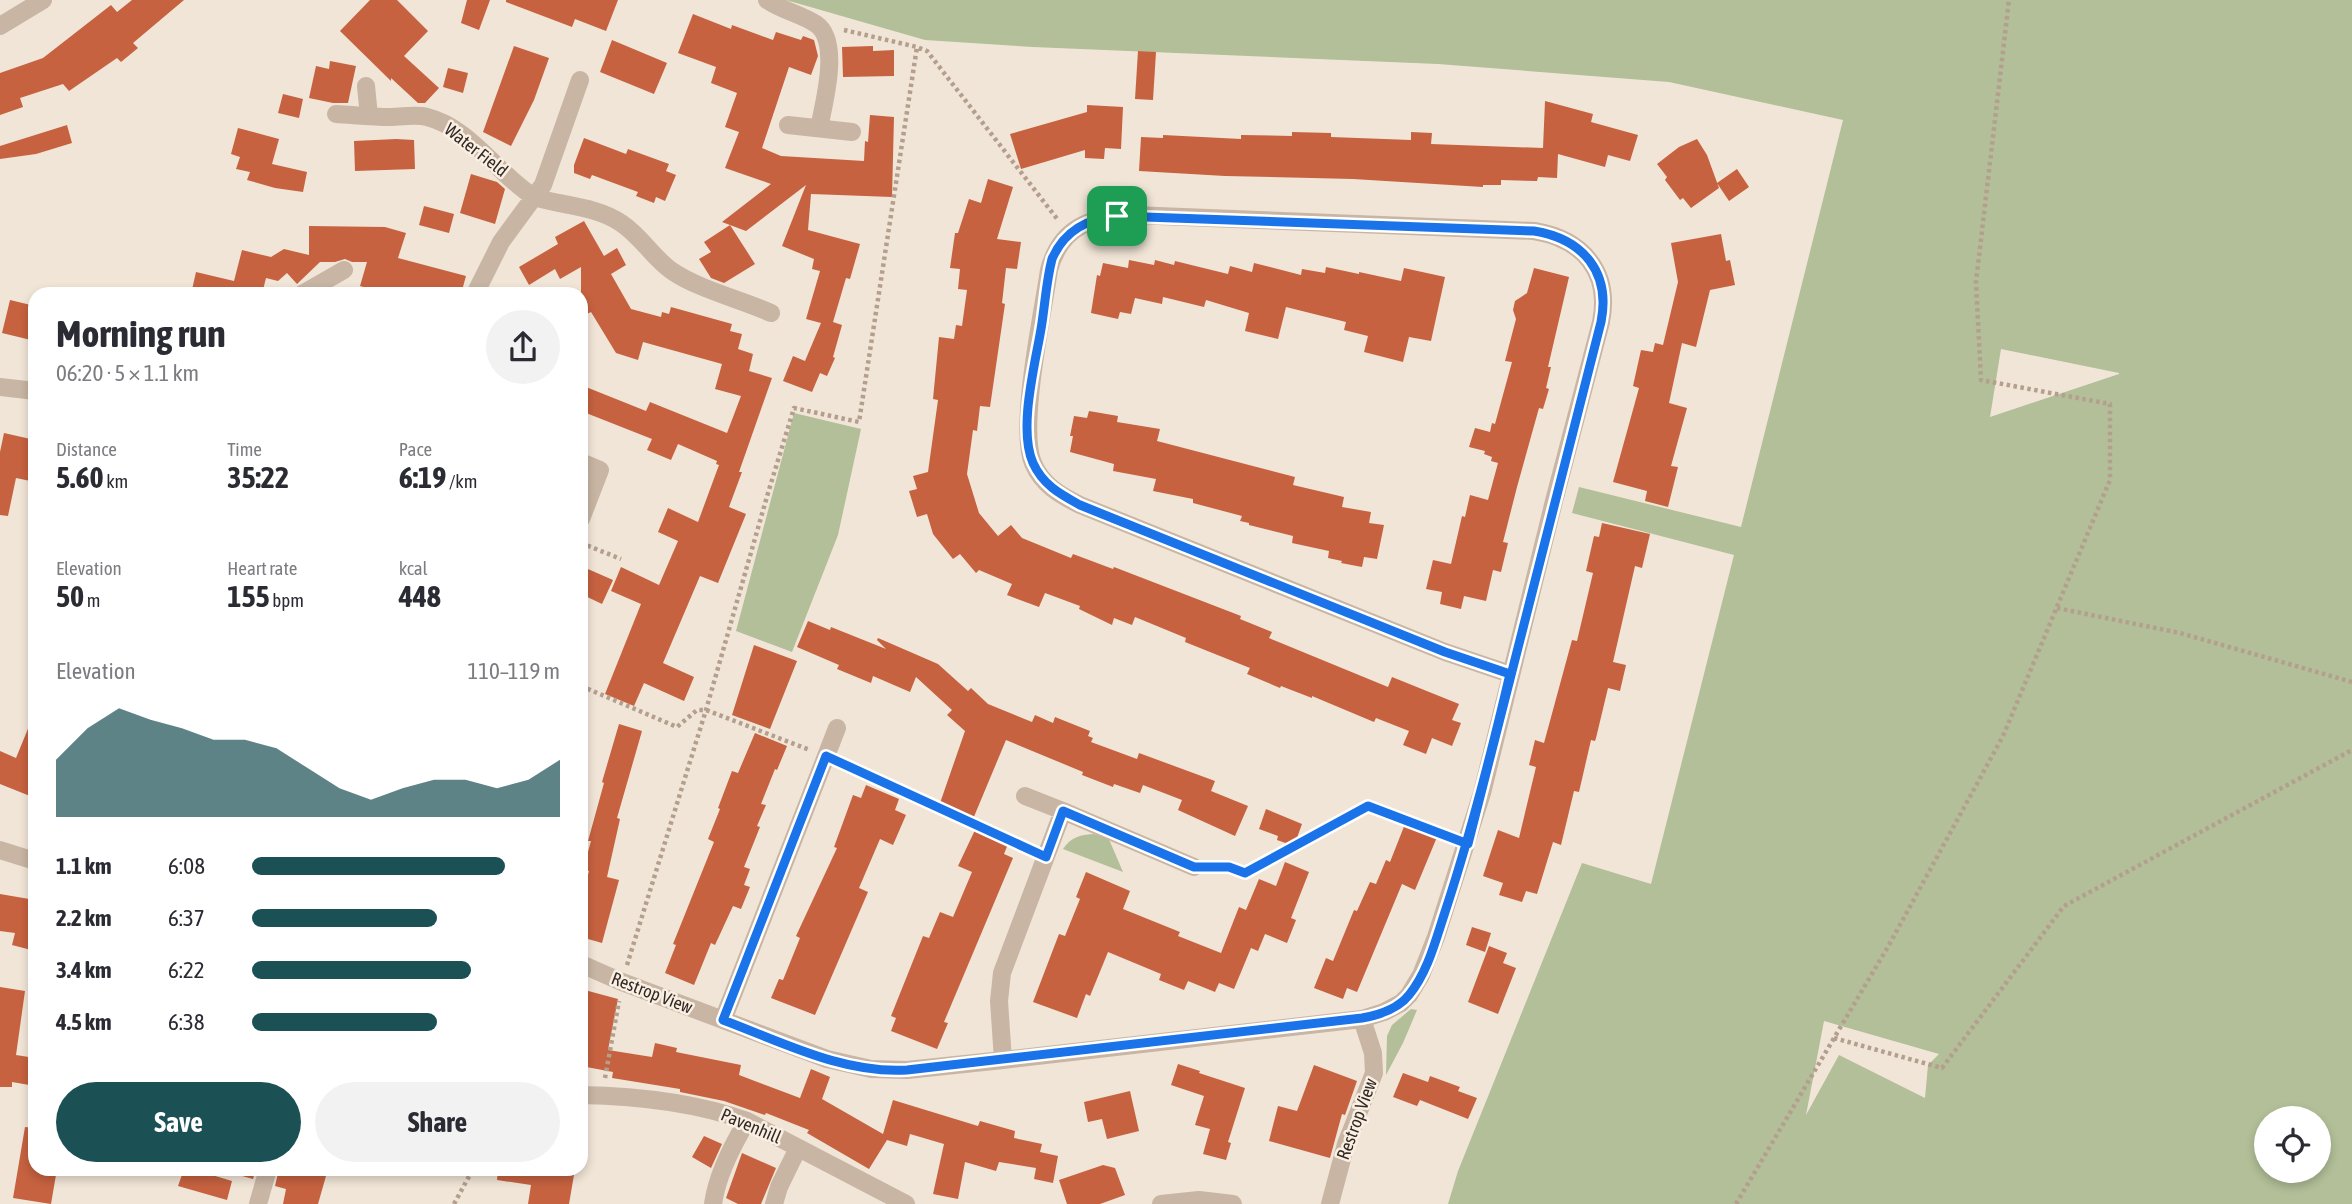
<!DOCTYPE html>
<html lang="en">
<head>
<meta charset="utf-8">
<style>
	body { margin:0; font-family:"Asap Condensed",sans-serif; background:#f2f2f3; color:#2b2b33; height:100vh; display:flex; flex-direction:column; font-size:26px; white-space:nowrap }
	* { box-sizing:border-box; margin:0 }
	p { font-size:23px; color:#7c7c81 }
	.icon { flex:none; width:38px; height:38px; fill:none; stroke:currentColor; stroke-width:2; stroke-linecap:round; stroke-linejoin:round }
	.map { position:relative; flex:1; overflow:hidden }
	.details { position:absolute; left:28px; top:287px; width:560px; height:889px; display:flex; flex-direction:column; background:#fff; border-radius:21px; box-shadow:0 4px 10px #0003 }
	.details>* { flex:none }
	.buttons { position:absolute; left:2254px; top:1106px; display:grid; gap:14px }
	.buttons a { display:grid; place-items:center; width:77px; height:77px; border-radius:50%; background:#fff; box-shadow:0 4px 10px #0003; font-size:35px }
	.pin { position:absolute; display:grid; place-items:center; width:60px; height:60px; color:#fff; margin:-30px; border-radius:14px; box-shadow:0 4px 10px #0006 }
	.round { display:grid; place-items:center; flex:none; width:74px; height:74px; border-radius:37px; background:#f2f2f3 }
	.summary { display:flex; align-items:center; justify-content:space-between; height:119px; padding:0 28px }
	h1 { font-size:38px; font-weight:700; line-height:52px }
	.stats { display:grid; grid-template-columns:repeat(3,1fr); gap:10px; height:119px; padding:7px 28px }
	.stats div { display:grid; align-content:center }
	.stats b { font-size:30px; font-weight:700 }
	.stats small { font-size:19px; font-weight:400 }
	.stats p { font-size:19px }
	.chart { height:196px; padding:14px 28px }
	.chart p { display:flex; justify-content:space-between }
	.chart svg { width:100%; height:126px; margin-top:7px; fill:#1b5055; opacity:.7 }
	.action { display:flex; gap:14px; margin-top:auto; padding:14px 28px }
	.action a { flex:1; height:80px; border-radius:42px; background:#1b5055; color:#fff; font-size:28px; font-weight:700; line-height:80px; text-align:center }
	.action a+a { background:#f2f2f3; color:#2b2b33 }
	ul { padding:0 28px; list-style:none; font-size:23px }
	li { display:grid; grid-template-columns:112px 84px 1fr; align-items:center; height:52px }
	li i { height:18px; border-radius:9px; background:#1b5055 }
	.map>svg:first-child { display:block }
	.green { fill:#b2bf98; fill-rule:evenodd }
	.building { fill:#c66240 }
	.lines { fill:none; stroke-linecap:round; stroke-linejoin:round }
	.path { stroke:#b49f8e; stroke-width:4.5; stroke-dasharray:3.5 3.5; stroke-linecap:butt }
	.minor { stroke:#c8b5a4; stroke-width:18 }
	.route-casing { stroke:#fff; stroke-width:14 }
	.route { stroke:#1a73e8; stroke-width:9 }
	.labels { text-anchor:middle; stroke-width:5; stroke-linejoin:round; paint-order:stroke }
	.street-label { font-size:18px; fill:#342a25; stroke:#f9efe3 }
</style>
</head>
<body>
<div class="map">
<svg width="2352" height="1204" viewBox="0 0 2352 1204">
	<rect width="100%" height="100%" fill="#f1e5d7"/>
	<path class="green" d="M 786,0 L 2352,0 L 2352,1204 L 1448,1204 L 1458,1171 L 1582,863 L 1651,884 L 1734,555 L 1572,513 L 1579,487 L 1741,527 L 1843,120 L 1669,82 L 1438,64 L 1033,47 L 925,40 ZM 2001,349 L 2119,373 L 2119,374 L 1990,417 ZM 1824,1021 L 1939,1054 L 1928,1065 L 1925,1098 L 1839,1055 L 1806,1115 ZM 2266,1118 L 2319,1118 L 2319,1171 L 2266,1171 Z
		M 794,413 L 861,429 L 838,535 L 792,652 L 736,631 Z
		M 1093,834 L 1108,837 L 1123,872 L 1063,849 C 1071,837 1080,835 1093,834 Z
		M 1411,1009 L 1417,1010 L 1403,1043 L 1386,1075 L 1387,1036 L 1392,1025 Z"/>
	<path class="building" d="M 132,0 L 184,0 L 133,43 L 138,48 L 121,62 L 117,58 L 69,91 L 63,84 L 20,98 L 23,107 L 0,115 L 0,73 L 43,58 L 111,5 L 117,12 Z
		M 370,0 L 397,0 L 428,31 L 404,56 L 439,88 L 425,103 L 418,103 L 391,78 L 391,81 L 340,31 Z
		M 467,0 L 490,0 L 479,30 L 461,23 Z
		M 506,0 L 618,0 L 606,31 L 575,19 L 572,27 L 506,2 Z
		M 693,14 L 731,29 L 732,25 L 773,40 L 776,32 L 801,40 L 803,36 L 814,40 L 818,56 L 811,75 L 789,67 L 762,148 L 781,156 L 864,161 L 865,141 L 868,142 L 870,115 L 894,117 L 892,197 L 811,194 L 808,230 L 860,244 L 850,279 L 846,278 L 833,322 L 842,325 L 833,357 L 835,358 L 827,376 L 820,373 L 812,392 L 783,381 L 793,356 L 805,361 L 821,323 L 806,319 L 820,271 L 812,269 L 814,259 L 782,246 L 806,185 L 746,231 L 722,222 L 771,184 L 725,168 L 739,132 L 725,127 L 737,93 L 711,83 L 716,67 L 678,53 Z
		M 612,40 L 667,63 L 654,94 L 600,72 Z
		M 514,46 L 549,58 L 534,100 L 511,146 L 483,132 Z
		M 873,46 L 873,51 L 894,50 L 894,76 L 843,77 L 842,47 Z
		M 1138,51 L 1156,52 L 1153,100 L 1135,99 Z
		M 330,61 L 356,66 L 348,103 L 333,103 L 309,98 L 316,66 L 329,69 Z
		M 448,68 L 468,73 L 463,93 L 443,87 Z
		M 283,94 L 303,99 L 299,118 L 278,113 Z
		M 1545,101 L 1593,114 L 1591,122 L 1638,135 L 1630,161 L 1608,155 L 1605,167 L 1558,154 L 1557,178 L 1538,177 L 1537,181 L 1501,180 L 1501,185 L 1483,185 L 1483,187 L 1353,179 L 1225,176 L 1139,171 L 1141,137 L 1163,138 L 1163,135 L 1241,139 L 1241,135 L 1292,136 L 1292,132 L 1331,133 L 1331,137 L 1411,140 L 1411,132 L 1432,133 L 1431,144 L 1543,148 Z
		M 1087,105 L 1123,107 L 1121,149 L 1105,148 L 1104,159 L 1085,158 L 1085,150 L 1021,169 L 1010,134 L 1087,112 Z
		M 67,125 L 72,143 L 36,154 L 0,159 L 0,146 Z
		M 238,128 L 279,139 L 272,164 L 307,172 L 303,192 L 275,188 L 247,180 L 250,172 L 236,169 L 240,157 L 231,154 Z
		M 584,138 L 626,154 L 628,149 L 669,164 L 666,171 L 676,175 L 665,201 L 656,197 L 654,203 L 636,196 L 638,192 L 592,175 L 590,179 L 574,173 L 574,165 Z
		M 396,139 L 414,140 L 415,169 L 355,171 L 354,141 Z
		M 1697,139 L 1707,155 L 1719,188 L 1691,208 L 1683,198 L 1680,200 L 1665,180 L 1667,177 L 1657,164 L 1679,147 Z
		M 1737,169 L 1749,187 L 1729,201 L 1717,183 Z
		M 471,174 L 497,182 L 505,189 L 495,224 L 460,213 Z
		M 988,179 L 1013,187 L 997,239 L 1021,242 L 1017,269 L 1006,268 L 1002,303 L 1005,304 L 990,407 L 980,406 L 977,431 L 973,430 L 967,474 L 979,513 L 998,536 L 1011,525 L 1022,538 L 1071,558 L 1073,554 L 1113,569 L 1114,567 L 1241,616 L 1240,619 L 1272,632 L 1269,638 L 1388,687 L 1392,677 L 1459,704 L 1452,720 L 1461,723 L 1452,746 L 1432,738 L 1426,754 L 1403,745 L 1409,731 L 1376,718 L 1374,722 L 1312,696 L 1312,698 L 1281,686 L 1280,688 L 1247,674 L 1250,668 L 1185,642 L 1186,638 L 1135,617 L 1132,625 L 1114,618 L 1112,625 L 1079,609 L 1080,606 L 1045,593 L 1039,607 L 1007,595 L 1012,584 L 979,570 L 976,573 L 960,554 L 953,559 L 933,534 L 927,514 L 917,517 L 909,491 L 917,489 L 913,476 L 928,472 L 938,400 L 933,399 L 939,337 L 954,339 L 956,325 L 962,326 L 967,290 L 958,289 L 960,269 L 950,268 L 955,233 L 958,233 L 969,199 L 981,203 Z
		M 424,206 L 454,214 L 449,233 L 419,225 Z
		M 584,221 L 604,256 L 617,248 L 626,265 L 611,274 L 631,309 L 661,317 L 662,312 L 669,314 L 671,307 L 732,324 L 730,331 L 742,334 L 738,349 L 753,354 L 749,371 L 772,378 L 739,472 L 742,472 L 729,507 L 746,514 L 718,583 L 700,576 L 663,663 L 694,677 L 684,701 L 644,683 L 634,706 L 605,694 L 641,604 L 611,591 L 621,567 L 659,585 L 678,541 L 658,532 L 668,508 L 698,522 L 719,465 L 716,464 L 717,461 L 678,444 L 671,460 L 647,450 L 652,439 L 581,411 L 581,385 L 646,411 L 650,402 L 727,433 L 741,396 L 715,389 L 722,364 L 643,342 L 638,360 L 616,353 L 591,312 L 587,314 L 581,304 L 581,267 L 560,279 L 555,269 L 529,285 L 519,267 L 558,244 L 555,237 Z
		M 730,225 L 755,264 L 724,283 L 711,278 L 699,259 L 711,252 L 704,242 Z
		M 309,226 L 385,227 L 406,233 L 398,258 L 466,276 L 461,294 L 386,294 L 360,286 L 367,262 L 352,262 L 345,259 L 335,262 L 320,262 L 297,284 L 287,273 L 278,281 L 266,278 L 262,294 L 191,294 L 196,272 L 234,281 L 242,250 L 271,257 L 284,249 L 309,255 Z
		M 1721,234 L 1726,261 L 1730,260 L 1735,285 L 1710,290 L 1696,347 L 1682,343 L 1669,403 L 1687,408 L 1671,466 L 1678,467 L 1668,507 L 1645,501 L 1647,491 L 1613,482 L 1639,388 L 1633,386 L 1641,350 L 1653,352 L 1655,343 L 1663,345 L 1678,282 L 1671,243 Z
		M 1129,260 L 1154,265 L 1155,260 L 1174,265 L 1175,261 L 1228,274 L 1230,266 L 1252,272 L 1254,263 L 1301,275 L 1302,269 L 1325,273 L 1326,267 L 1359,274 L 1359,272 L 1401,281 L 1404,268 L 1445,277 L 1431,341 L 1409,337 L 1403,362 L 1364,352 L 1368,336 L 1344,330 L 1346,322 L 1286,307 L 1278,339 L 1245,331 L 1249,313 L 1206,300 L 1204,307 L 1163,297 L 1162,304 L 1135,298 L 1131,314 L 1120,312 L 1118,319 L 1091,313 L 1097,275 L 1100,276 L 1103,263 L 1128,268 Z
		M 1534,268 L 1569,277 L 1548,367 L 1551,367 L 1546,388 L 1549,389 L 1543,409 L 1539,408 L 1517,487 L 1503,542 L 1508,543 L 1501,572 L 1493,570 L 1486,601 L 1464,596 L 1461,609 L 1440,604 L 1442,592 L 1426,589 L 1433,560 L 1451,564 L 1462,516 L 1465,517 L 1470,495 L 1488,500 L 1498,463 L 1491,461 L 1492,457 L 1484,454 L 1485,451 L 1469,447 L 1475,428 L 1490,432 L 1492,423 L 1495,424 L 1512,362 L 1505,361 L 1516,319 L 1513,310 L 1515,301 L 1527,293 Z
		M 10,300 L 35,306 L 35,341 L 2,333 Z
		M 1089,411 L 1118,416 L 1117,422 L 1160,429 L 1157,441 L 1295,477 L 1293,485 L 1344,497 L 1342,507 L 1371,512 L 1369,523 L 1384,525 L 1377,559 L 1364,557 L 1362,567 L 1341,563 L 1342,561 L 1328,558 L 1329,551 L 1292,543 L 1293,536 L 1249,525 L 1249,523 L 1240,521 L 1242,516 L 1193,503 L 1193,499 L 1153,491 L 1156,479 L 1113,471 L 1114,464 L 1070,452 L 1073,436 L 1070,436 L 1074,416 L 1087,418 Z
		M 4,433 L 35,440 L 35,482 L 16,478 L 8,516 L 0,515 L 0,452 Z
		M 1602,523 L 1650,534 L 1642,568 L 1635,566 L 1613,662 L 1626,665 L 1620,691 L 1608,688 L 1596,738 L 1595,741 L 1591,740 L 1579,792 L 1574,791 L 1561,845 L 1553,842 L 1537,894 L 1526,891 L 1522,902 L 1499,895 L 1503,883 L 1483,876 L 1498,830 L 1519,838 L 1536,767 L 1529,765 L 1535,740 L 1544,743 L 1572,640 L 1577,641 L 1593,573 L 1586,571 L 1594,536 L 1599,537 Z
		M 581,566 L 613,580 L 602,604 L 581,594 Z
		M 808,621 L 830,630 L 831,627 L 886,649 L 877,640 L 878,638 L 938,664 L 968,691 L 971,688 L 988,704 L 1032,722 L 1035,715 L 1053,723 L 1055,717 L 1090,731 L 1088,736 L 1093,738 L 1091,742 L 1137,759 L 1139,753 L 1215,781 L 1211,791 L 1248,806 L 1235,836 L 1178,810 L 1182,800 L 1143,785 L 1140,793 L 1114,784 L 1113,787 L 1082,775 L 1083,772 L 1006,740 L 973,819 L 939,806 L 965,731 L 947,715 L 952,710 L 916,677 L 910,692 L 873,676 L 871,683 L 837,669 L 839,665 L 797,647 Z
		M 754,645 L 797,661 L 770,729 L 732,715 Z
		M 34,714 L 35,714 L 35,798 L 0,784 L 0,751 L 16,758 Z
		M 619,724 L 642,731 L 617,818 L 620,819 L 607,877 L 619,880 L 602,943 L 581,937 L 581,900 L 589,871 L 583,870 L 591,841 L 588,841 L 604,783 L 602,782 Z
		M 755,733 L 787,746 L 777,770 L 775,769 L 761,804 L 766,805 L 757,826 L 760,827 L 744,867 L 750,869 L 744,885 L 750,887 L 741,909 L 733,906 L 715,945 L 711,943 L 694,985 L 665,973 L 676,945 L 673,944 L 714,842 L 708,839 L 720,809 L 718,808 L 732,771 L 738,773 Z
		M 866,785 L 899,799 L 895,810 L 906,815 L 893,845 L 880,839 L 859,888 L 868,892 L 815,1015 L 771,998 L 779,979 L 783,980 L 800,938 L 796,936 L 837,848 L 834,847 L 853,795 L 861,798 Z
		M 1266,809 L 1302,824 L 1294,846 L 1277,840 L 1278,836 L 1259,829 Z
		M 1405,824 L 1437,837 L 1415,890 L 1402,884 L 1357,992 L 1347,988 L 1343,999 L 1314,988 L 1326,958 L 1333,961 L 1354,910 L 1357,911 L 1370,882 L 1376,884 L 1386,860 L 1390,862 Z
		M 975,830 L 1008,844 L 1004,854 L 1013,858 L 944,1022 L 948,1023 L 937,1049 L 891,1031 L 896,1018 L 891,1016 L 923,936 L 929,938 L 940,912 L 953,917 L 972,872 L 958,866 Z
		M 1285,862 L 1309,872 L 1291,918 L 1296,920 L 1287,943 L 1265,934 L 1258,951 L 1251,948 L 1234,989 L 1219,983 L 1215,992 L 1188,981 L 1184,990 L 1159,980 L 1161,974 L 1108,952 L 1090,996 L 1086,994 L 1077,1018 L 1033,1002 L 1059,934 L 1065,936 L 1080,899 L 1076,897 L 1086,872 L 1130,891 L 1123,909 L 1180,932 L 1178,936 L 1221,953 L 1239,907 L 1246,910 L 1259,879 L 1276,886 Z
		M 0,894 L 35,900 L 35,951 L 12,945 L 15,933 L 0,931 Z
		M 1472,927 L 1491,933 L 1485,952 L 1466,945 Z
		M 1489,946 L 1507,953 L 1503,963 L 1516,968 L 1498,1014 L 1468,1002 Z
		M 0,987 L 25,991 L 16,1055 L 35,1058 L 35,1086 L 12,1082 L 12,1087 L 0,1087 Z
		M 581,989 L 618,999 L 608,1050 L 652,1057 L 655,1043 L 677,1048 L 676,1052 L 741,1065 L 739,1075 L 800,1098 L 811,1069 L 830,1077 L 822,1099 L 883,1134 L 893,1100 L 978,1126 L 980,1121 L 1015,1131 L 1014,1138 L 1042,1144 L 1040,1152 L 1058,1156 L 1053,1183 L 1034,1179 L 1036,1168 L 999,1162 L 996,1171 L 965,1162 L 958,1199 L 933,1194 L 944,1144 L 910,1134 L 907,1146 L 887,1140 L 869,1169 L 807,1133 L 809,1130 L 766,1113 L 765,1115 L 724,1101 L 680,1092 L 680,1089 L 612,1078 L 613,1072 L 581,1066 Z
		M 1178,1064 L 1200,1071 L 1199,1073 L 1245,1088 L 1228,1142 L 1231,1143 L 1226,1160 L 1203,1154 L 1210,1129 L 1195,1125 L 1204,1096 L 1171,1085 Z
		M 1314,1065 L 1357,1081 L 1345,1115 L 1342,1114 L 1330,1158 L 1269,1141 L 1278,1106 L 1297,1111 Z
		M 1403,1073 L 1428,1082 L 1430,1076 L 1460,1087 L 1458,1091 L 1477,1098 L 1468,1119 L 1420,1100 L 1417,1106 L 1393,1097 Z
		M 1130,1091 L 1139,1131 L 1107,1139 L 1102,1119 L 1088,1122 L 1084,1102 Z
		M 25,1127 L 35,1128 L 35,1169 L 57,1169 L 51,1204 L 13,1198 Z
		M 704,1136 L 722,1144 L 711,1168 L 692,1157 Z
		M 742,1153 L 776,1168 L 761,1204 L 738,1204 L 726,1198 Z
		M 1103,1165 L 1115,1168 L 1125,1195 L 1100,1204 L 1067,1204 L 1059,1180 Z
		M 184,1169 L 192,1169 L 232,1181 L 227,1200 L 178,1186 Z
		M 236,1169 L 256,1169 L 253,1179 L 235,1174 Z
		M 279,1169 L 328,1169 L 318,1204 L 283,1204 L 286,1189 L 275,1186 Z
		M 498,1169 L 575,1169 L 569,1204 L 528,1204 L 531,1185 L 497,1180 Z"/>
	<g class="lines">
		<path class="path" d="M 844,30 L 917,47 L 927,51 L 1058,220
			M 581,543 L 621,559
			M 2057,608 L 2180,633 L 2352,682
			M 581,686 L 677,727 L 697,710 L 706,710 L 810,750
			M 844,764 L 1030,850
			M 1211,867 L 1229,867 L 1245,873 L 1368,806 L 1447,836
			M 627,965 L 706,710 L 768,493 L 794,408 L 859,422 L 917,47
			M 1834,1038 L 1942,1068 L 2064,906 L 2352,750
			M 605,1078 L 619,1001
			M 454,1204 L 473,1169
			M 1736,1204 L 1889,945 L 2003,736 L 2110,480 L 2110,404 L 1981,380 L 1976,282 L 2009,0"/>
		<path class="minor" d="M 767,0 C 783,11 801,14 816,24 C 841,41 824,103 819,128
			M 0,26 L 43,0
			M 366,86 L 369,116
			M 336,114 C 354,115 372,117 390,117 C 403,117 415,114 427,117 C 471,128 498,175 534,197 L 543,185 L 580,80
			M 788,125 L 852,132
			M 302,294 L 344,270
			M 475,294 L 501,242 L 534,197 C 563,206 596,206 621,223 C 641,236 653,258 672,271 C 698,289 742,300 771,313
			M 0,387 L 35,391
			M 581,462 L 600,470 L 581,519
			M 1025,796 L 1063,811
			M 0,850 L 35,861
			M 581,964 L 622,982 L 827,1059 L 871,1069 L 907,1070 L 1003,1060 L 1362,1019 L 1373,1053 L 1374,1073 L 1346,1144 L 1330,1204
			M 1362,1019 L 1384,1012 L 1401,1003 L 1409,995 L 1421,975 L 1436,937 L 1482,793 L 1554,501 L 1601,322 C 1611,272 1583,239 1534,231 L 1133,215 C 1092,217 1061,225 1049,270 C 1043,312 1018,428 1033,463 C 1042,485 1060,495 1080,505 L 1445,652 L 1510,674
			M 723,1020 L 837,728
			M 1003,1060 L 999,1001 L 1002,973 L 1063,811 L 1194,867
			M 581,1095 C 637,1096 694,1102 747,1121 L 906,1204
			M 258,1204 L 268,1169
			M 713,1204 C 717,1175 732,1146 747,1121
			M 774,1204 L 779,1187 L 798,1148
			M 1161,1204 L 1199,1200 L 1233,1204"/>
	</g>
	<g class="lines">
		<defs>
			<path id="route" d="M 1117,216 C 1088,218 1064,231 1052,259 C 1046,282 1045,306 1041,329 C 1035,365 1018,429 1033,463 C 1043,485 1060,494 1080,505 L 1445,652 L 1510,674 C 1491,755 1471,833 1445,912 C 1436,939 1428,972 1409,995 C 1398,1009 1379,1015 1362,1018 L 907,1070 C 843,1074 782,1042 723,1020 L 826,756 L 1046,857 L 1063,811 L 1194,867 L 1229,867 L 1245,873 L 1368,806 L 1468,844 L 1601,322 C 1611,272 1583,239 1534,231 L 1117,216"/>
		</defs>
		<use href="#route" class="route-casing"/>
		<use href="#route" class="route"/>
	</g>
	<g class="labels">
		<g class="street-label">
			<text transform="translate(476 150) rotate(38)" y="6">Water Field</text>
			<text transform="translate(652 993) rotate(21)" y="6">Restrop View</text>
			<text transform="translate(1357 1119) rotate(-70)" y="6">Restrop View</text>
			<text transform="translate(751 1126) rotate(23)" y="6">Pavenhill</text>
		</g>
	</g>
</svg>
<div class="buttons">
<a><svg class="icon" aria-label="locate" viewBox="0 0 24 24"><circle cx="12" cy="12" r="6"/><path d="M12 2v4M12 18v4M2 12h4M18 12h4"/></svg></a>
</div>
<div class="pin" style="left:1117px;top:216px;background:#1e9e55"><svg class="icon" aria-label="arrive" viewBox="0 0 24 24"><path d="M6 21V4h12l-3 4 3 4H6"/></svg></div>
<section class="details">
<div class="summary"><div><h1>Morning run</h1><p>06:20 · 5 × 1.1 km</p></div><a class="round"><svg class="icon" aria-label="share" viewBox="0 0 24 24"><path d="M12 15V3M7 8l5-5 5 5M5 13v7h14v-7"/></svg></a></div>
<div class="stats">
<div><p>Distance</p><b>5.60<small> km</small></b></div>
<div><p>Time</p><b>35:22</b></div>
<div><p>Pace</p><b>6:19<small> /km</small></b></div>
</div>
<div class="stats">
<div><p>Elevation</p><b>50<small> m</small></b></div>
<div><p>Heart rate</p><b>155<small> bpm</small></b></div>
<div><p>kcal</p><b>448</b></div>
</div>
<div class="chart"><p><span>Elevation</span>110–119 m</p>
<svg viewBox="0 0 160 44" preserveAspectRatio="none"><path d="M0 44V24L10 13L20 6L30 10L40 13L50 17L60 17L70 20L80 27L90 34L100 38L110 34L120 31L130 31L140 34L150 31L160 24V44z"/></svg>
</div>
<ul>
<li><b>1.1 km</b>6:08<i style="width:82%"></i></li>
<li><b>2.2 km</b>6:37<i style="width:60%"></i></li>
<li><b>3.4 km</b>6:22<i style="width:71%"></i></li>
<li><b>4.5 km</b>6:38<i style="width:60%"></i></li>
</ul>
<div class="action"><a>Save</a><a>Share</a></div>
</section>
</div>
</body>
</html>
